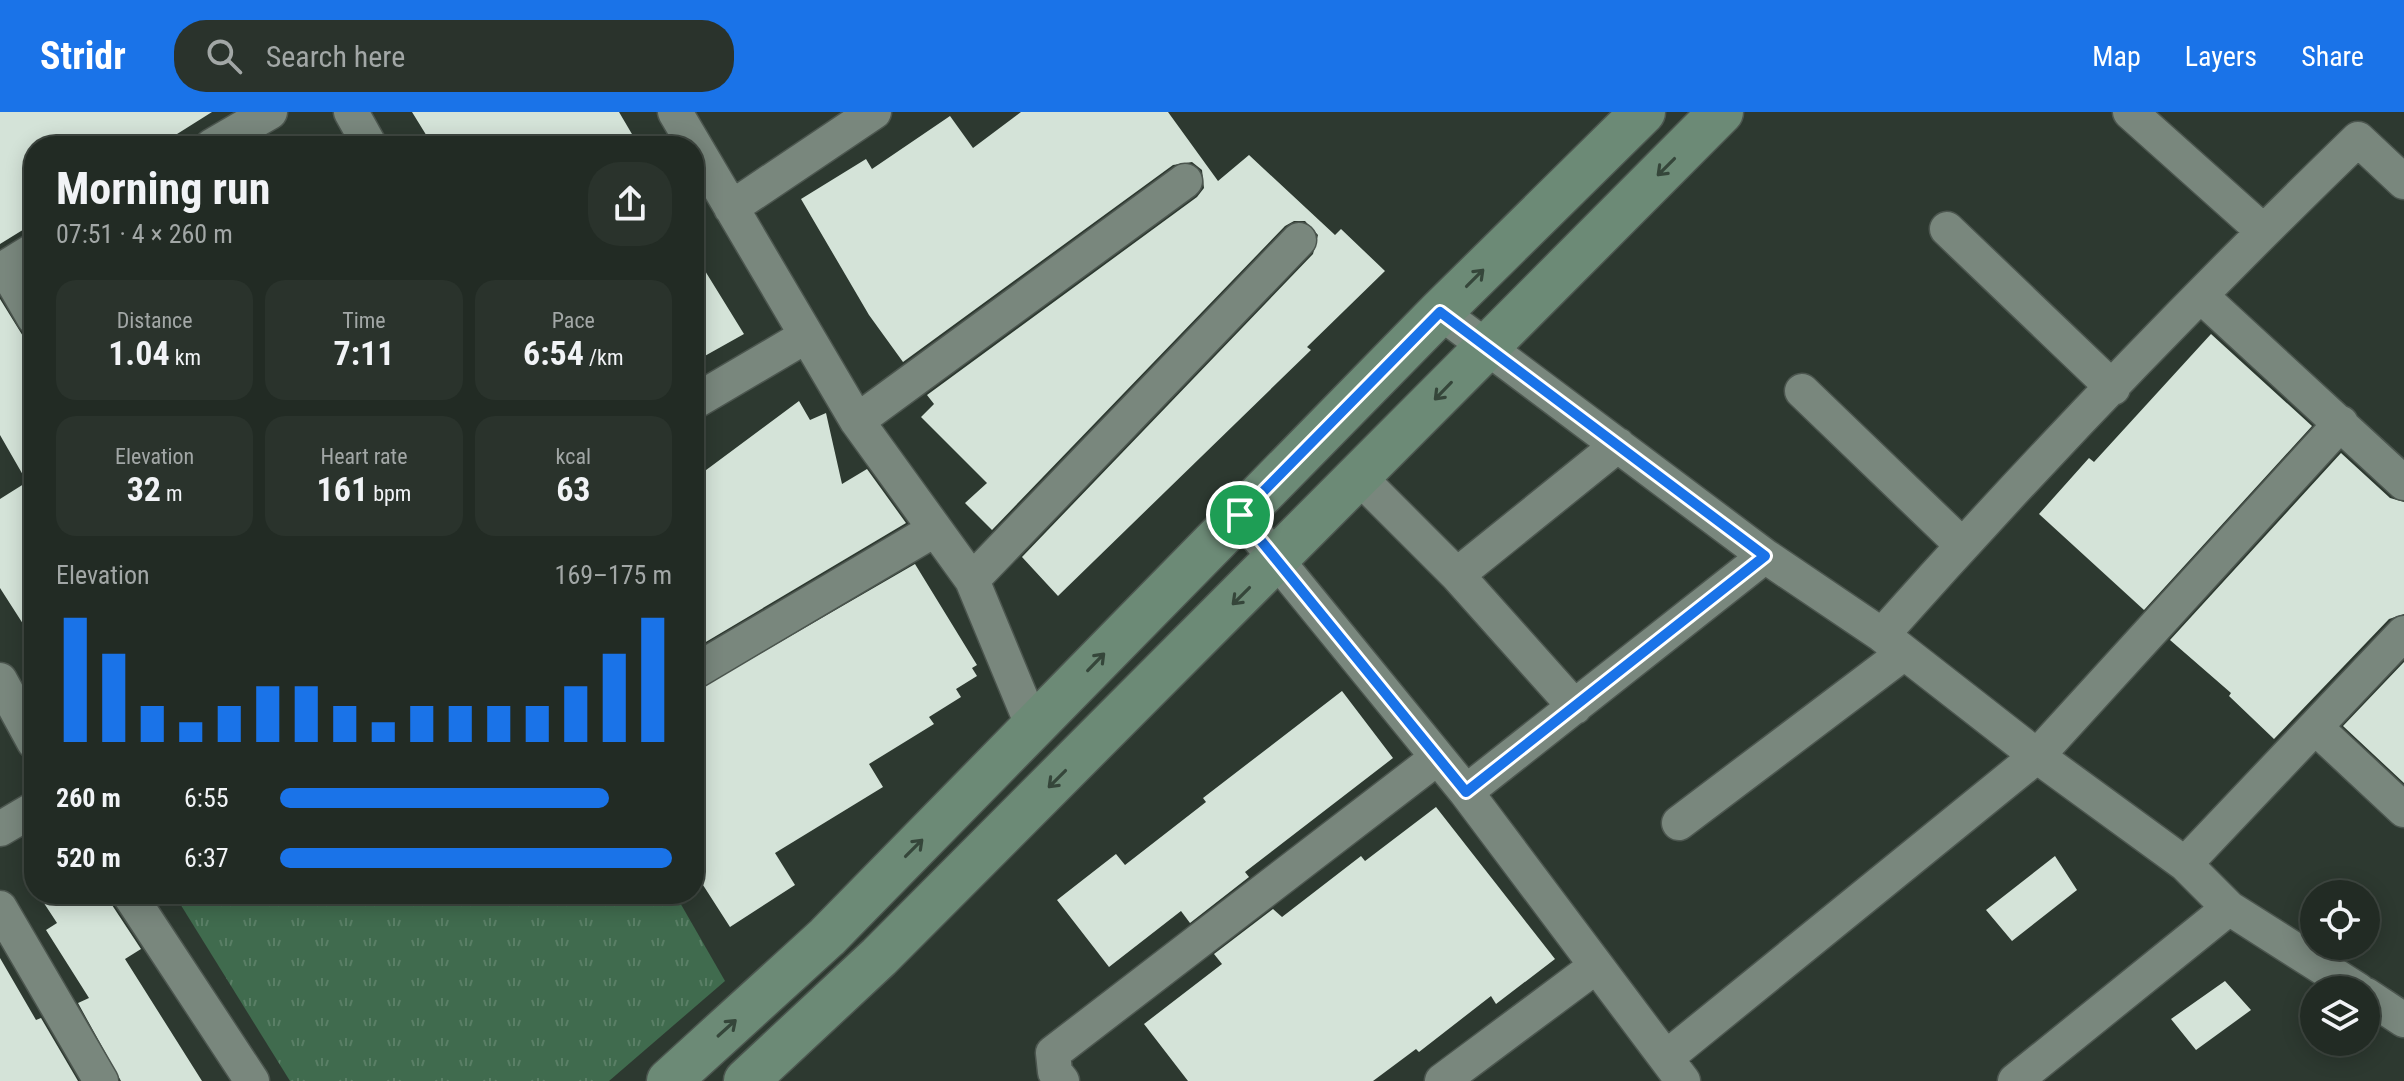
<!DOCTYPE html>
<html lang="en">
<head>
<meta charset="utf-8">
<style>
	body { margin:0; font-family:"Roboto Condensed",sans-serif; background:#2a332c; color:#f1f3f6; height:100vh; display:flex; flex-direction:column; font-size:30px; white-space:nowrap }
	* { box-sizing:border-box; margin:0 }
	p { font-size:26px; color:#a2a7a6 }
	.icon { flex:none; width:44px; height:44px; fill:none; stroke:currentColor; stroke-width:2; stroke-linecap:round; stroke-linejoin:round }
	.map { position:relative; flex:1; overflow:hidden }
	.side { position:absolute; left:24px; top:24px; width:680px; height:768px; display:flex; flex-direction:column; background:#222b24; border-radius:32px; box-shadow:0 4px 20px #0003,0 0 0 2px #3f4741 }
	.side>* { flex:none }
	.tools { position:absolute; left:2300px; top:768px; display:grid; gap:16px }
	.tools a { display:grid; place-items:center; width:80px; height:80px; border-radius:50%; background:#222b24; box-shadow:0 4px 20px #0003,0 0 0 2px #3f4741; font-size:40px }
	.pin { position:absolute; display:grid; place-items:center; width:68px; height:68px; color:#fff; margin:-34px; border:4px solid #fff; border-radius:50%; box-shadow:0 2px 8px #0007 }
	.round { display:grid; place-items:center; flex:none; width:84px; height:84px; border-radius:32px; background:#2a332c }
	.overview { display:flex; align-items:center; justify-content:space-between; height:136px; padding:0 32px }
	h1 { font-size:44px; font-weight:700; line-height:60px }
	.stats { display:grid; grid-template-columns:repeat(3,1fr); gap:12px; height:136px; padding:8px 32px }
	.stats div { display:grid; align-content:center; border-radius:20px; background:#2a332c; text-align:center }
	.stats b { font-size:34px; font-weight:700 }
	.stats small { font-size:22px; font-weight:400 }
	.stats p { font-size:22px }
	.chart { height:224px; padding:16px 32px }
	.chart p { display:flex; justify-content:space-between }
	.chart svg { width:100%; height:144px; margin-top:8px; stroke:#1a73e8; stroke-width:6 }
	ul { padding:0 32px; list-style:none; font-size:26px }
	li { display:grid; grid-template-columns:128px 96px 1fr; align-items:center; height:60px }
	li i { height:20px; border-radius:10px; background:#1a73e8 }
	header { display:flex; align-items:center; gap:48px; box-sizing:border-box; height:112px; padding:0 40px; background:#1a73e8; color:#fff }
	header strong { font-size:38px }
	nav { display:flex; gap:44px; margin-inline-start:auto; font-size:28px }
	.search { width:560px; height:72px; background:#2a332c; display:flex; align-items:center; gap:20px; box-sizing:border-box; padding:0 28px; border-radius:32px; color:#a2a7a6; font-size:30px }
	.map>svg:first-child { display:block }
	.grass { fill:url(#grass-tufts) }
	.building { fill:#d4e3d8 }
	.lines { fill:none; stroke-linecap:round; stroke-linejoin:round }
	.street-casing { stroke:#4c564f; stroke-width:37 }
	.secondary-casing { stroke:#4c564f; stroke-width:47 }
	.street { stroke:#79877d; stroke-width:34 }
	.secondary { stroke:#6c8a76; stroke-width:44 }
	.oneway { stroke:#35463a }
	.route-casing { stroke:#fff; stroke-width:16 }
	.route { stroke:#1a73e8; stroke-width:10 }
</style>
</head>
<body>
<header>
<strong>Stridr</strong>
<div class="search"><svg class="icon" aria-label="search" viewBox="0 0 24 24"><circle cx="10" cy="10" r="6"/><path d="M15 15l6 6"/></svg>Search here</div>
<nav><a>Map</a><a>Layers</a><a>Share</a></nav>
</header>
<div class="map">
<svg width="2404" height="969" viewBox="0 0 2404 969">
	<defs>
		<pattern id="grass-tufts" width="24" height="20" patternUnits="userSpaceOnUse" patternTransform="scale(2)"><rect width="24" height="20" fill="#406b4e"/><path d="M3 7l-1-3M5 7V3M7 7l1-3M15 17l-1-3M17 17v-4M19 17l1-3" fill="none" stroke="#5a7f66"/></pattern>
	</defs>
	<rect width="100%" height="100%" fill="#2d3930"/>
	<path class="grass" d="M 174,782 L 675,782 L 725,869 L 609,969 L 290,969 Z"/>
	<path class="building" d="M 0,0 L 212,0 L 158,34 L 34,34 L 34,111 L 0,132 Z
		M 412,0 L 619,0 L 639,34 L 433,34 Z
		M 1021,0 L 1168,0 L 1218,69 L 1249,43 L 1335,123 L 1341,117 L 1385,159 L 1307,235 L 1311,238 L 1058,484 L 1022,445 L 1313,142 L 1318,123 L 1305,109 L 1294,109 L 1285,114 L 992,418 L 965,391 L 987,371 L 921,305 L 934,292 L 927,283 L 1197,85 L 1204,76 L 1202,58 L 1192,50 L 1173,53 L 903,250 L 869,203 L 801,87 L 866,47 L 872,57 L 950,4 L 973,36 Z
		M 694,141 L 744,222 L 694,250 Z
		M 0,187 L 34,242 L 34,529 L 0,476 L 0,387 L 27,370 L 0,323 Z
		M 2211,222 L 2312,314 L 2144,498 L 2039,402 L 2089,346 L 2094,350 Z
		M 799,289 L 810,308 L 826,301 L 842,372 L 867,357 L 906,411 L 694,537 L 694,367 Z
		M 2341,341 L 2390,386 L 2404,390 L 2404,502 L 2389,507 L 2274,627 L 2229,584 L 2231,581 L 2170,528 Z
		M 915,452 L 977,553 L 972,556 L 977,564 L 956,577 L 961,585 L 929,605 L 934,612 L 869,652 L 883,675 L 775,741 L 795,773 L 730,815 L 694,759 L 694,580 Z
		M 2404,550 L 2404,671 L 2343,614 Z
		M 1342,579 L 1393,646 L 1245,760 L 1249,765 L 1190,811 L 1181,799 L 1109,855 L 1057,788 L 1116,742 L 1125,753 L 1206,690 L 1203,686 Z
		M 1436,695 L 1555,847 L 1496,892 L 1491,884 L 1419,940 L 1416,937 L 1373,969 L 1188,969 L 1144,912 L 1222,852 L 1214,842 L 1273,797 L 1282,805 L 1361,744 L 1365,749 Z
		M 2055,744 L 2077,778 L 2012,829 L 1986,798 Z
		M 38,782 L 109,782 L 112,793 L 141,837 L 125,847 L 202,969 L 121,969 L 78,891 L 89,886 L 46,818 L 57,811 Z
		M 0,846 L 36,908 L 41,906 L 78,969 L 0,969 Z
		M 2225,869 L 2251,898 L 2196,938 L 2171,907 Z"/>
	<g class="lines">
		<defs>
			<path id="street" d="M 351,0 L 370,34
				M 675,0 L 857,309 L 972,468 L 1033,615
				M 2130,0 L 2263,119
				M 212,34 L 270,0
				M 731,96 L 874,0
				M 1947,117 L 2113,276
				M 5,156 L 34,206
				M 0,159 L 34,138
				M 2201,184 L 2404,371
				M 1440,200 L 1765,444 L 1882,523 L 2037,644 L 2185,752 L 2229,796 L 2358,878
				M 1802,279 L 1962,433
				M 694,290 L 806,224
				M 857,309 L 1185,69
				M 1359,365 L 1457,463 L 1575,595
				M 1240,403 L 1466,680 L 1683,969
				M 1457,463 L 1618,333
				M 972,468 L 1299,128
				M 1882,523 C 2034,352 2194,186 2358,27 L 2404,70
				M 694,560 L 934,418
				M 0,568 L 34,630
				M 2316,616 L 2404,698
				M 1466,680 L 1765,444
				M 1679,711 L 1904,541
				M 0,717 L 34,697
				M 2185,752 L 2404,521
				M 129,782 L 252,969
				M 0,796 L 101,969
				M 2366,883 L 2404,908
				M 1667,945 L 2037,644 L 2341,311
				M 1062,969 L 1055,960 L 1053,941 L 1437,646
				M 1442,969 L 1595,855
				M 2015,969 L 2229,796"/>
			<path id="secondary" d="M 669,969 L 827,825 L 1440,200 L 1643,0
				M 746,969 L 879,845 L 1721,0"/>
		</defs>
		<use href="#street" class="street-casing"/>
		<use href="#secondary" class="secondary-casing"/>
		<use href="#street" class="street"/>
		<use href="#secondary" class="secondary"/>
	</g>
	<defs><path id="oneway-shaft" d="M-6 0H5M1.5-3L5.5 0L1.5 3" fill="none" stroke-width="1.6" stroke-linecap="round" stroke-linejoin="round" transform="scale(2)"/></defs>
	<g class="oneway">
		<use href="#oneway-shaft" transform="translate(1666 55) rotate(135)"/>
		<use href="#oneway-shaft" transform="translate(1475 166) rotate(-45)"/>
		<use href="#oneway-shaft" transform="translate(1443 279) rotate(134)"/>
		<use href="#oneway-shaft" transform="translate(1241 484) rotate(135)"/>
		<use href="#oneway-shaft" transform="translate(1096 550) rotate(-46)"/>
		<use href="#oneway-shaft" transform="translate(1057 667) rotate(135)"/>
		<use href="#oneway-shaft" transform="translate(914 736) rotate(-45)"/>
		<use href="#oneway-shaft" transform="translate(727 916) rotate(-42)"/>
	</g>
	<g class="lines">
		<defs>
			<path id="route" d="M 1440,200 L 1765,444 L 1466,680 L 1240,403 Z"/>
		</defs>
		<use href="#route" class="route-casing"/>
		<use href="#route" class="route"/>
	</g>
</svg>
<div class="tools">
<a><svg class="icon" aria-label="locate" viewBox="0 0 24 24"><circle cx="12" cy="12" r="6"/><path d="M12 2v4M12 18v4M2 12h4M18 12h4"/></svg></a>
<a><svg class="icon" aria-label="layers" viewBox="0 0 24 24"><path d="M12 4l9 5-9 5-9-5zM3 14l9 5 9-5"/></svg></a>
</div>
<div class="pin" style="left:1240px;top:403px;background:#1e9e55"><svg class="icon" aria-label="arrive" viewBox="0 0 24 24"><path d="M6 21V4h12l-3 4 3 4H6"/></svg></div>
<section class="side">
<div class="overview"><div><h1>Morning run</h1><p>07:51 · 4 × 260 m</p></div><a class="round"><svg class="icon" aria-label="share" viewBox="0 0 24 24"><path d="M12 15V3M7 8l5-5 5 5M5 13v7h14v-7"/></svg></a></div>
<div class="stats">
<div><p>Distance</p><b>1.04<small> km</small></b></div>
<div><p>Time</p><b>7:11</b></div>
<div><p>Pace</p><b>6:54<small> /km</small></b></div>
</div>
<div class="stats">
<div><p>Elevation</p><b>32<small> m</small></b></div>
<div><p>Heart rate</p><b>161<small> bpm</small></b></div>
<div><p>kcal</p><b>63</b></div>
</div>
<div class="chart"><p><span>Elevation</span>169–175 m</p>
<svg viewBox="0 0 160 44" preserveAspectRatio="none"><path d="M5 44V6M15 44V17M25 44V33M35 44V38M45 44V33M55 44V27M65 44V27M75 44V33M85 44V38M95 44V33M105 44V33M115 44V33M125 44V33M135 44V27M145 44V17M155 44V6"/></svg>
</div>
<ul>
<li><b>260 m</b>6:55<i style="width:84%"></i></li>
<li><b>520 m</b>6:37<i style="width:100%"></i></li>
</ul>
</section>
</div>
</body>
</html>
